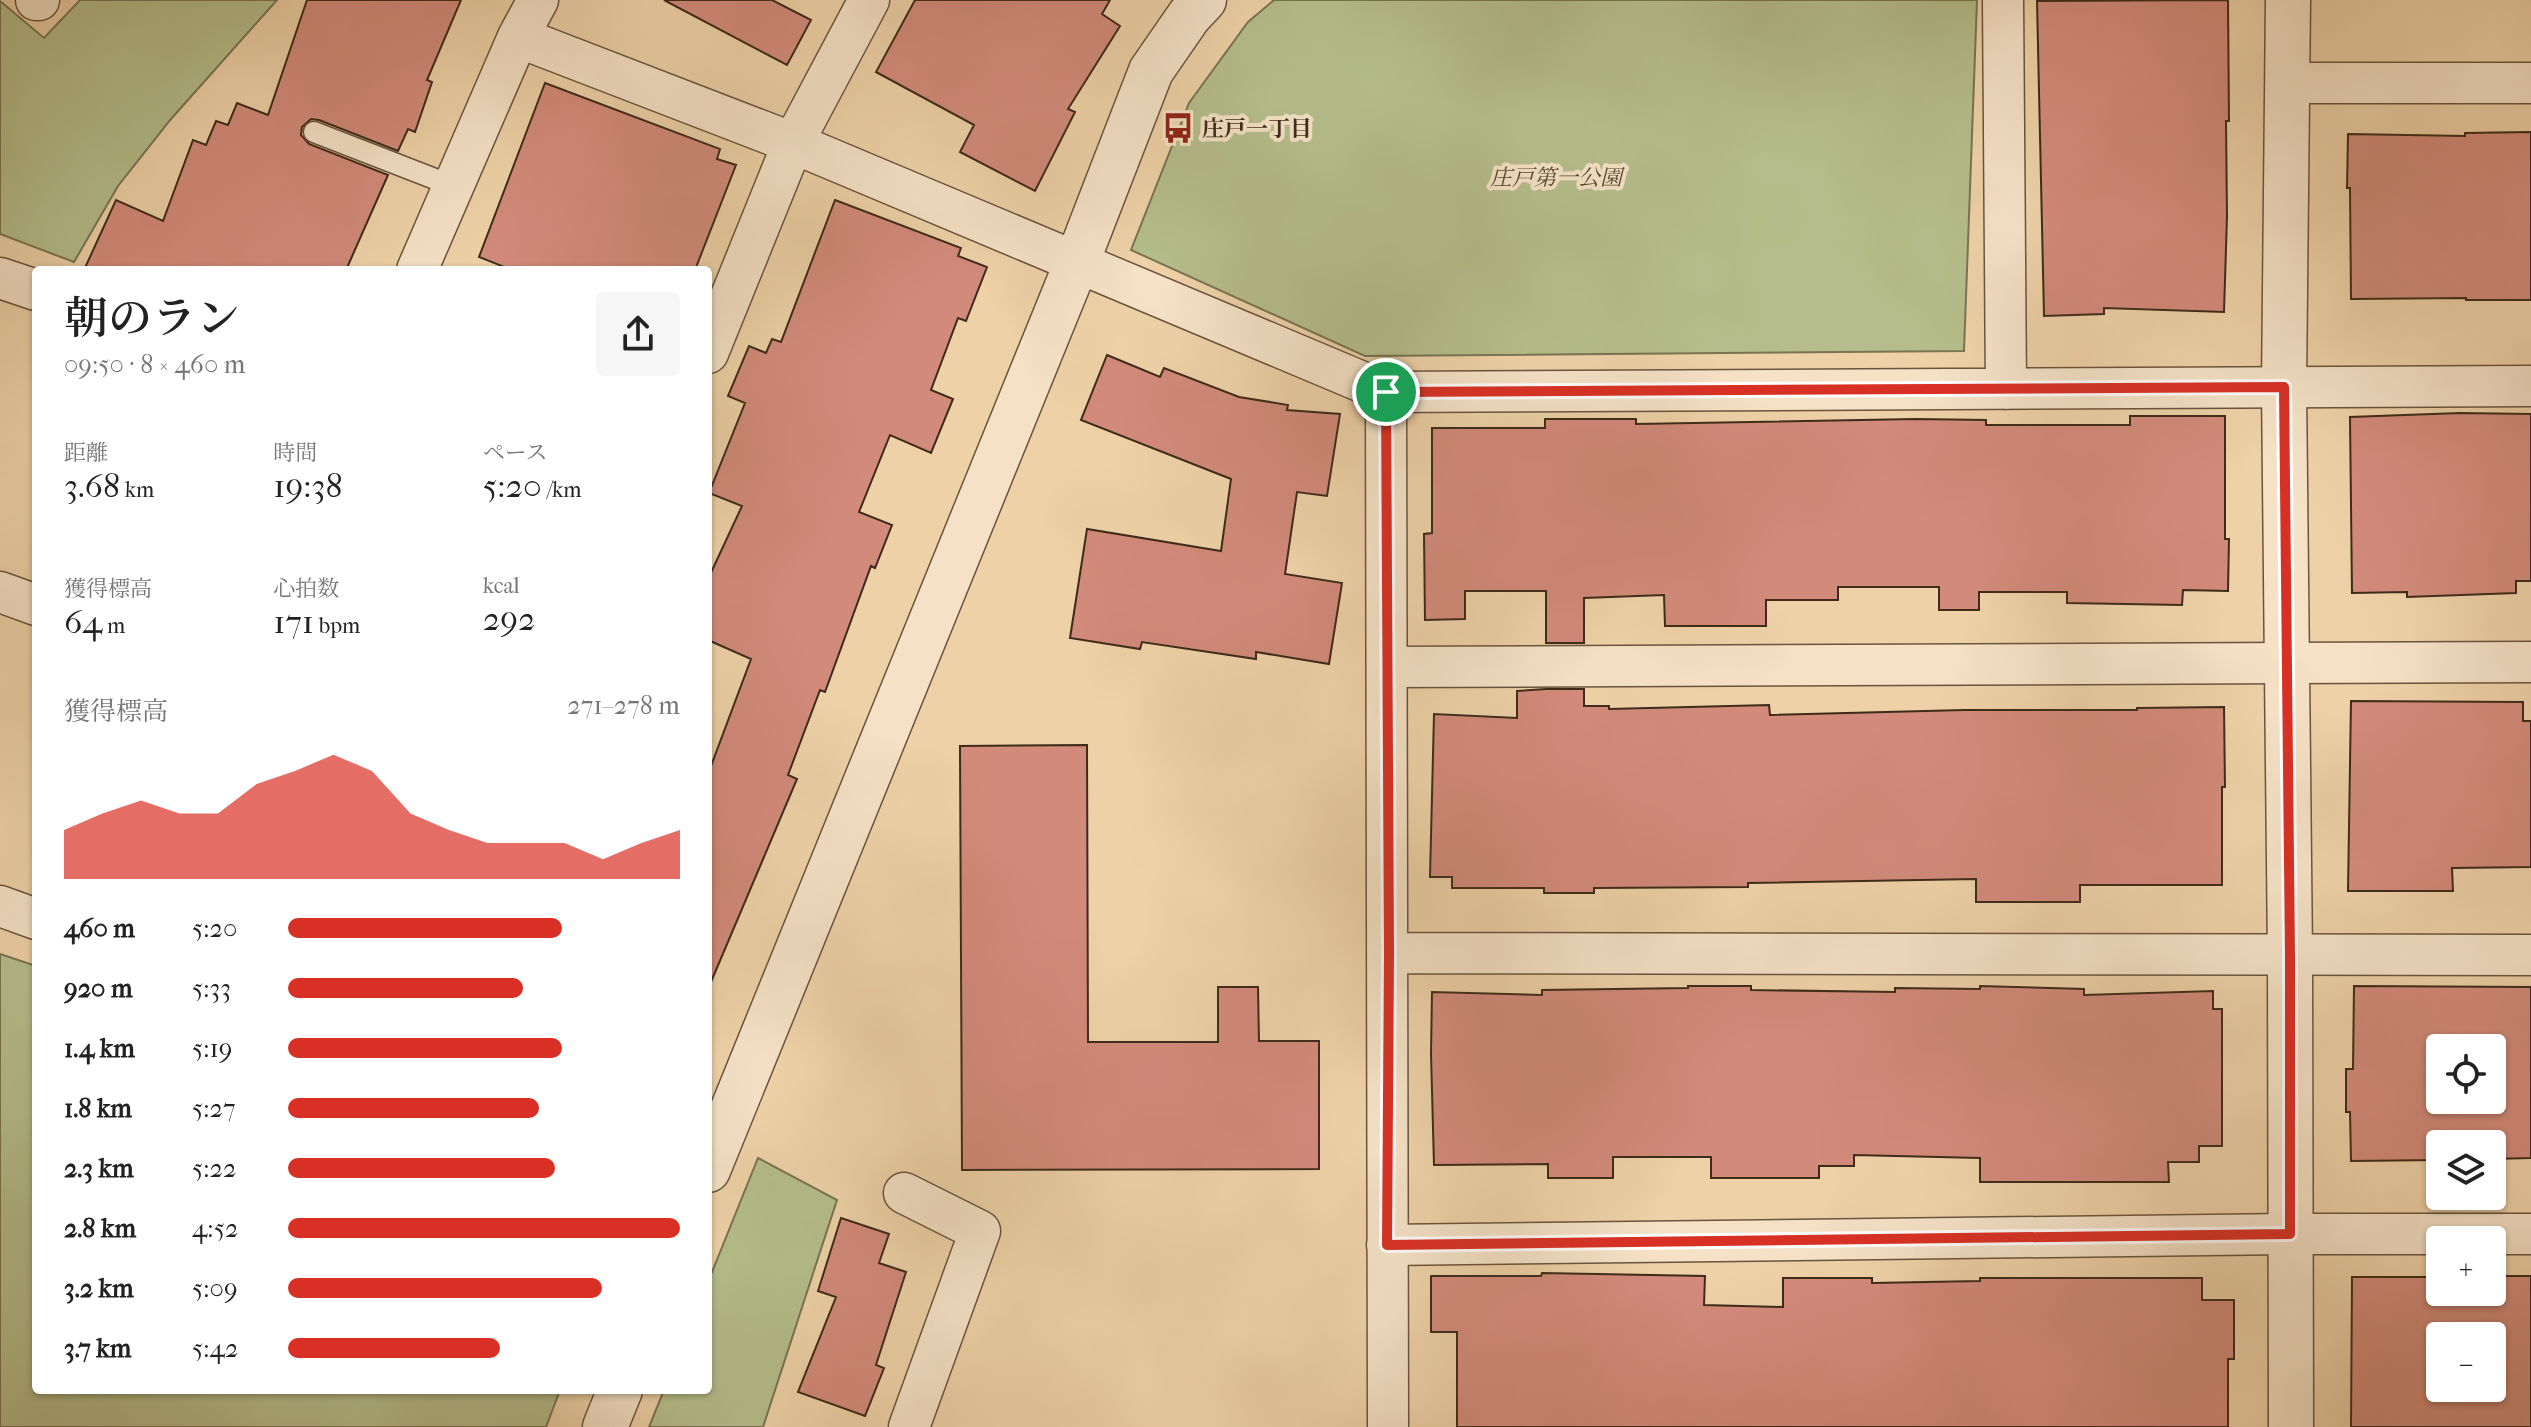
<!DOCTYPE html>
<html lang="ja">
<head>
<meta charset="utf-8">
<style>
	body { margin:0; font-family:"IM FELL French Canon","Noto Serif JP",serif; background:#f6f6f6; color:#222; height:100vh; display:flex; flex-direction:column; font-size:30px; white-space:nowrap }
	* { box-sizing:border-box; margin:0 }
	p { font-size:26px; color:#767676 }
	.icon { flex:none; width:44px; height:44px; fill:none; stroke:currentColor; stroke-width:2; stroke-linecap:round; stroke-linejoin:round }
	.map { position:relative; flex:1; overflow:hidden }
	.panel { position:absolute; left:32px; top:266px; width:680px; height:1128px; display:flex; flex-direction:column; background:#fff; border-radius:8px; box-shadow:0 2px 6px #0004 }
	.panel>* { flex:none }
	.buttons { position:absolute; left:2426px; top:1034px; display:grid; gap:16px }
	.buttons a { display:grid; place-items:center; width:80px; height:80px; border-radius:8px; background:#fff; box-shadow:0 2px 6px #0004; font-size:40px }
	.pin { position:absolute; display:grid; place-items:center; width:68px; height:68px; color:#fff; margin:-34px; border:4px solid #fff; border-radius:50%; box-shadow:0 2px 8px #0007 }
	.round { display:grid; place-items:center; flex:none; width:84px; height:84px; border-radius:8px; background:#f6f6f6 }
	.summary { display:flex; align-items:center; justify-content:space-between; height:136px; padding:0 32px }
	h1 { font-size:44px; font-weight:600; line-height:60px }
	.stats { display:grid; grid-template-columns:repeat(3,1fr); gap:12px; height:136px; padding:8px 32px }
	.stats div { display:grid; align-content:center }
	.stats b { font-size:34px; font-weight:600 }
	.stats small { font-size:22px; font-weight:400 }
	.stats p { font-size:22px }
	.chart { height:224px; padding:16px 32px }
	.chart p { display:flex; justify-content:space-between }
	.chart svg { width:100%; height:144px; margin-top:8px; fill:#d93025; opacity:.7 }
	ul { padding:0 32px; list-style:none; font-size:26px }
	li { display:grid; grid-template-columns:128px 96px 1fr; align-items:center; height:60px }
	li i { height:20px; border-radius:10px; background:#d93025 }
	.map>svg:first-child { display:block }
	.green { fill:#b4bd8b; stroke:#797453; stroke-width:2 }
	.building { fill:#d28a7a; stroke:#3e2b1b; stroke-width:2; fill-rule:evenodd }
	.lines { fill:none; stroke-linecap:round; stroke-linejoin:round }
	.service-casing { stroke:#6a543e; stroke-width:23 }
	.minor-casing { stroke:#6a543e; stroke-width:43 }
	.tertiary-casing { stroke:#6a543e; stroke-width:47 }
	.service { stroke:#f4e1c6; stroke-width:20 }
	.minor { stroke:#f4e1c6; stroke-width:40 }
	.tertiary { stroke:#f4e1c6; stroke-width:44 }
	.route-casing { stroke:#fff; stroke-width:16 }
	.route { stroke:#d93025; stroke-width:10 }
	.labels { text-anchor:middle; stroke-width:8; stroke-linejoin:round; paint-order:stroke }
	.poi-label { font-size:22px; font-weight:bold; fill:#3e2b1b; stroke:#f4e1c6; text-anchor:start }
	.park-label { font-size:22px; font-style:italic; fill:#564831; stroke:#f4e1c6 }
</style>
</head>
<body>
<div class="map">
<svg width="2531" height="1427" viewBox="0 0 2531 1427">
	<rect width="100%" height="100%" fill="#eed1a7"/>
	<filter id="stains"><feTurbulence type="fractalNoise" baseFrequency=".0025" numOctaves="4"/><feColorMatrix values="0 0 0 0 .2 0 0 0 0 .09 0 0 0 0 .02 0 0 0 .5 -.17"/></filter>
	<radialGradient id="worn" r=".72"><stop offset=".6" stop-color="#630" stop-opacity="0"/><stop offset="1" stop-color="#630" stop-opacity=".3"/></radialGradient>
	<path class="green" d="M 80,0 L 277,0 L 171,119 L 118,186 L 74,262 L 0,234 L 0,1 L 44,38 Z
		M 1274,0 L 1977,0 L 1964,351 L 1365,356 L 1131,250 L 1189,103 L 1248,22 Z
		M 0,954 L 36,966 L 36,1390 L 560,1390 L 546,1427 L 0,1427 Z
		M 758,1158 L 837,1200 L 763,1427 L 649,1427 L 664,1390 L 708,1390 L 708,1282 Z"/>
	<path class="building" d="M 307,0 L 461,0 L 427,80 L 432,82 L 415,132 L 408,129 L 398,151 L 319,120 L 311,119 L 302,127 L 301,135 L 309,144 L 388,175 L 346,270 L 84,270 L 116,200 L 163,221 L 193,140 L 206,145 L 216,121 L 228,125 L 237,103 L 268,115 Z
		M 664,0 L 772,0 L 811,20 L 787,65 Z
		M 915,0 L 1110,0 L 1102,14 L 1120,26 L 1068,109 L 1075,112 L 1035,191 L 960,152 L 974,125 L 876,72 Z
		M 2228,0 L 2229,121 L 2226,121 L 2227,216 L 2224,312 L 2104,308 L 2104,314 L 2044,316 L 2037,1 Z
		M 545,83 L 720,149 L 717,159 L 736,165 L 695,270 L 512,270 L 479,257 Z
		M 2531,132 L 2531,300 L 2466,300 L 2466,298 L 2351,299 L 2350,188 L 2347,188 L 2348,134 L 2465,136 L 2465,133 Z
		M 835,200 L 961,248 L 958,256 L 987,267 L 966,321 L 958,318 L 931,390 L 953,399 L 931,453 L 890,435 L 859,512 L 892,525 L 875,568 L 871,566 L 825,692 L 820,690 L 788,775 L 797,779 L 708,989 L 708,774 L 751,659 L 708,640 L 708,579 L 742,506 L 709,493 L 745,403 L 728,396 L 749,346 L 766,353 L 772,339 L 781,342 Z
		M 1107,355 L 1160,377 L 1164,368 L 1239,397 L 1288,405 L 1287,410 L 1340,414 L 1327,496 L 1297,492 L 1285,574 L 1342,583 L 1329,664 L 1256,652 L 1256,659 L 1142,642 L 1140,649 L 1070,638 L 1087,529 L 1221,551 L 1231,479 L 1081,420 Z
		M 2460,413 L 2531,414 L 2531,581 L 2516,581 L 2516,593 L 2407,597 L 2407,592 L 2352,593 L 2350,417 Z
		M 2130,416 L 2225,416 L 2225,539 L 2229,539 L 2228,591 L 2183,590 L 2182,605 L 2067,603 L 2067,592 L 1979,592 L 1979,610 L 1939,610 L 1939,587 L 1838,587 L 1838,600 L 1766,600 L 1766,626 L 1665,626 L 1664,595 L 1584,598 L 1584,643 L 1546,643 L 1546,591 L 1465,591 L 1465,619 L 1425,620 L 1424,534 L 1432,533 L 1432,428 L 1545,428 L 1545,419 L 1636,419 L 1636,424 L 1916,419 L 1986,420 L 1986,425 L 2130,425 Z
		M 1546,689 L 1584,689 L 1584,706 L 1609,706 L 1609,709 L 1769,705 L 1770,715 L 1964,710 L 2137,710 L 2137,708 L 2224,707 L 2225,787 L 2222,787 L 2222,885 L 2080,885 L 2080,902 L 1976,902 L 1976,879 L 1748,883 L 1748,887 L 1594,888 L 1594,893 L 1544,893 L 1544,888 L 1452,888 L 1452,877 L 1430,877 L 1434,714 L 1517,718 L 1517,691 Z
		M 2351,701 L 2523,702 L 2523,721 L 2531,721 L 2531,867 L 2452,868 L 2453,891 L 2348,891 Z
		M 1087,745 L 1088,1042 L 1218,1042 L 1218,987 L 1258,987 L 1259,1041 L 1319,1041 L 1319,1169 L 962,1170 L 960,746 Z
		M 1688,986 L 1751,986 L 1751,990 L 1895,992 L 1895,988 L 1980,989 L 1980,986 L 2084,989 L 2084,995 L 2213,991 L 2213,1009 L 2222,1009 L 2222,1146 L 2199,1146 L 2199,1162 L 2168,1162 L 2169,1182 L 1980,1182 L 1980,1158 L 1854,1155 L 1854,1166 L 1819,1166 L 1819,1178 L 1711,1178 L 1711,1157 L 1613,1157 L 1613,1178 L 1548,1178 L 1548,1164 L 1434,1165 L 1431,1054 L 1432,992 L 1542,995 L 1542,990 L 1688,988 Z
		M 2354,986 L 2531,987 L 2531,1158 L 2492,1159 L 2492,1144 L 2440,1144 L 2440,1160 L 2351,1161 L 2350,1112 L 2346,1112 L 2346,1069 L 2353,1069 ZM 2440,1048 L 2492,1048 L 2492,1100 L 2440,1100 Z
		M 841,1218 L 889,1234 L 879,1263 L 906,1272 L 876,1365 L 884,1368 L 865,1416 L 798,1392 L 836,1297 L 818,1291 Z
		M 1542,1273 L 1705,1276 L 1704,1305 L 1783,1307 L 1783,1278 L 1872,1278 L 1872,1283 L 1980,1281 L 1980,1278 L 2202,1278 L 2202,1300 L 2234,1300 L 2234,1359 L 2228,1359 L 2228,1427 L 1457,1427 L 1457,1332 L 1431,1332 L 1431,1276 L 1541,1276 Z
		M 2531,1276 L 2531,1427 L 2351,1427 L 2352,1277 L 2440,1277 L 2440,1292 L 2492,1292 L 2492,1276 ZM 2440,1336 L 2492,1336 L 2492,1388 L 2440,1388 Z"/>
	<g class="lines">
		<defs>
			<path id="service" d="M 314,132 L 453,186"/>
			<path id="minor" d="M 36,0 L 39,0
				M 2003,0 L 2006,389
				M 518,37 L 793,143 L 869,0
				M 2287,83 L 2531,83
				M 417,270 L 518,37 L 538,0
				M 0,278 L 36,290
				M 708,353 L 793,143 L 1386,392 L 2531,386
				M 1386,392 L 1388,1427
				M 0,592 L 36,605
				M 1387,667 L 2531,662
				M 0,906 L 36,919
				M 1389,953 L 2531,955
				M 904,1193 L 980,1231 L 909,1427
				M 1387,1245 L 2290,1234 L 2531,1234"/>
			<path id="tertiary" d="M 2288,0 L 2284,387 L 2290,956 L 2291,1427
				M 708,1170 L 1077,262 L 1151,71 L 1189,16 L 1204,0
				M 605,1427 L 620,1390"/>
		</defs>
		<use href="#service" class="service-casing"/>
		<use href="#minor" class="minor-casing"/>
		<use href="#tertiary" class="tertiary-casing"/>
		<use href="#service" class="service"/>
		<use href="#minor" class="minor"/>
		<use href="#tertiary" class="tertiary"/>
	</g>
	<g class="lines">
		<defs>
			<path id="route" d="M 2284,387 L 2290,956 L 2290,1234 L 1387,1245 L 1389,953 L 1386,392 Z"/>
		</defs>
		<use href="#route" class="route-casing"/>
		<use href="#route" class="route"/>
	</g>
	<defs>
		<symbol id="bus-bare" viewBox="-9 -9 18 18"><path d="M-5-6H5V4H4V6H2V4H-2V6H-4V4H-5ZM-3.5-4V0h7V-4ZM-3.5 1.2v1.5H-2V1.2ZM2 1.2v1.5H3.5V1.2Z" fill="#8f2418" stroke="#f4e1c6" stroke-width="2.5" paint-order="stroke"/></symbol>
	</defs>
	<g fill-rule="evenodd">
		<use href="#bus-bare" x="1156" y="106" width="44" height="44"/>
	</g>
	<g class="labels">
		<g class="poi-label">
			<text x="1202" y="136">庄戸一丁目</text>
		</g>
		<g class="park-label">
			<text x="1556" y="185">庄戸第一公園</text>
		</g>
	</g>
	<rect width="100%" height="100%" filter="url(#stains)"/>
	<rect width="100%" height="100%" fill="url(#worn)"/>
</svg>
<div class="buttons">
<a><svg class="icon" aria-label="locate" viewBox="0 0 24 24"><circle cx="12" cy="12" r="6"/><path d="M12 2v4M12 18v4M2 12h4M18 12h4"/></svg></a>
<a><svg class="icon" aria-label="layers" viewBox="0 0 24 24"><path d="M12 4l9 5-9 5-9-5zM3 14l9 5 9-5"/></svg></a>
<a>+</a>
<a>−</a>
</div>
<div class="pin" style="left:1386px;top:392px;background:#1e9e55"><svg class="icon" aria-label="arrive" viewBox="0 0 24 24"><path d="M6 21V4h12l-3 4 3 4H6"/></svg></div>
<section class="panel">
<div class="summary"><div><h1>朝のラン</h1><p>09:50 · 8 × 460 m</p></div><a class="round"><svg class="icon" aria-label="share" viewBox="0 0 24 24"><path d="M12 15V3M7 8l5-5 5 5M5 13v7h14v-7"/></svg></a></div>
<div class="stats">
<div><p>距離</p><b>3.68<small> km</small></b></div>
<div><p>時間</p><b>19:38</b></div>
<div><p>ペース</p><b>5:20<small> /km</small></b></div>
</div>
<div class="stats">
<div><p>獲得標高</p><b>64<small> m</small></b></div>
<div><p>心拍数</p><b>171<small> bpm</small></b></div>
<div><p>kcal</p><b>292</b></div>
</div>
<div class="chart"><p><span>獲得標高</span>271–278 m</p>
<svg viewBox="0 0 160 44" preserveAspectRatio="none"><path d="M0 44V29L10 24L20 20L30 24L40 24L50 15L60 11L70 6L80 11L90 24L100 29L110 33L120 33L130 33L140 38L150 33L160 29V44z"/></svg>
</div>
<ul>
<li><b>460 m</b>5:20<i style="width:70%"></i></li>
<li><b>920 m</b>5:33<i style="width:60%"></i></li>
<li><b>1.4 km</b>5:19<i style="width:70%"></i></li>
<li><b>1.8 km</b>5:27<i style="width:64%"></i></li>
<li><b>2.3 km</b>5:22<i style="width:68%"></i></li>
<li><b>2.8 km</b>4:52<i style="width:100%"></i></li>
<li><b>3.2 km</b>5:09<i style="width:80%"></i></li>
<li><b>3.7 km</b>5:42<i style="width:54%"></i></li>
</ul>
</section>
</div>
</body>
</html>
